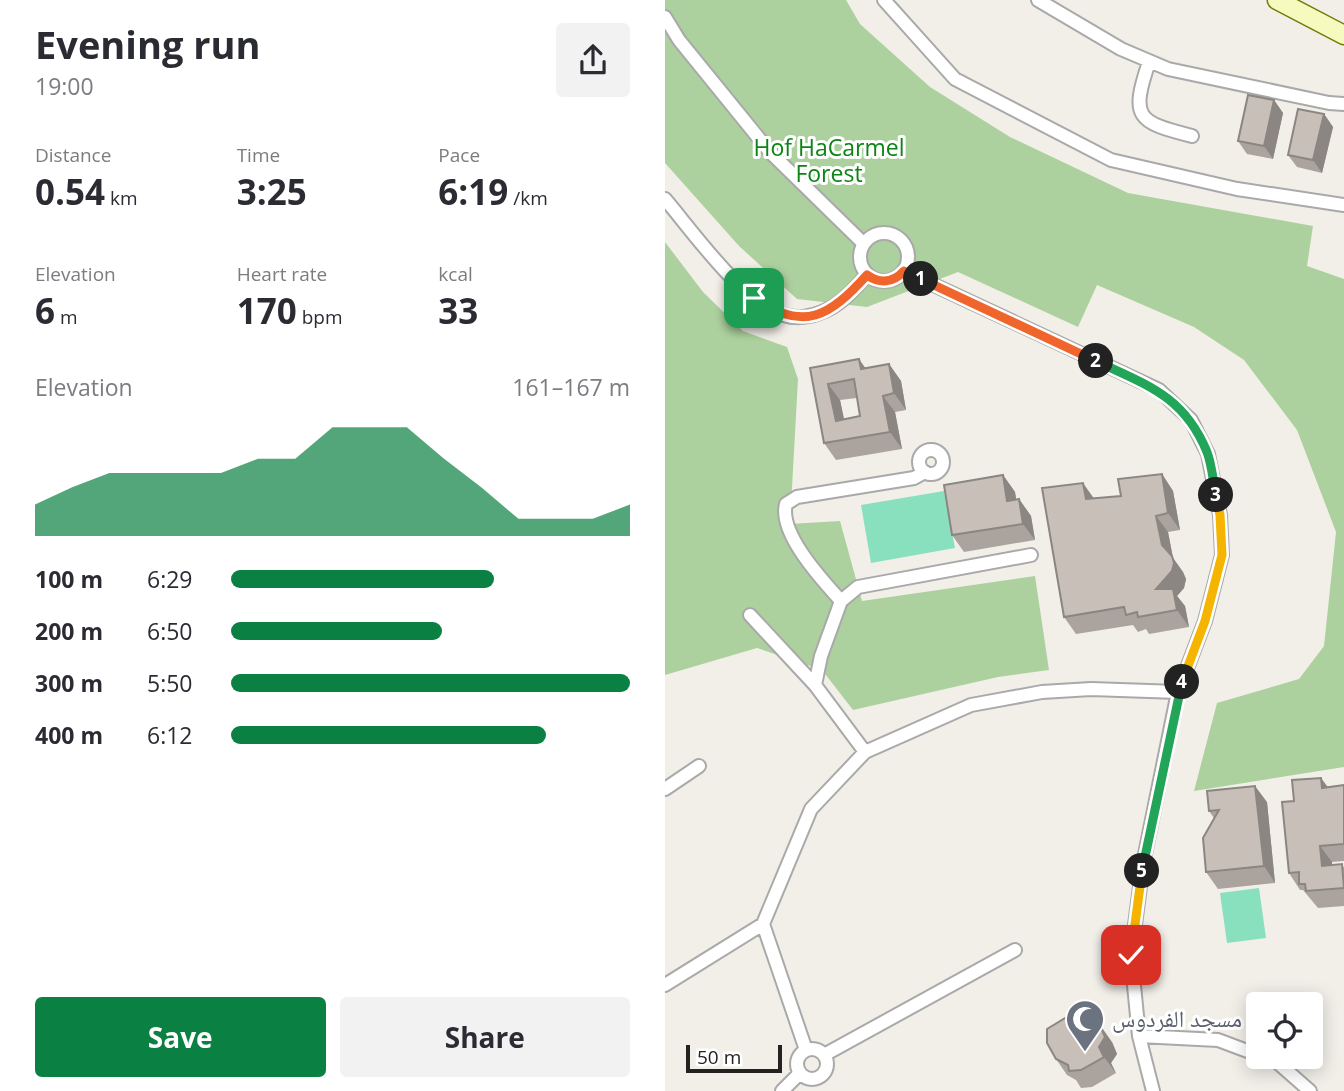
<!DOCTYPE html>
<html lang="en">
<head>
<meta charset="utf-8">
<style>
	body { margin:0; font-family:"Open Sans","Noto Naskh Arabic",sans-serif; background:#f2f2f3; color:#2b2b33; height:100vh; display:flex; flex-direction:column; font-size:26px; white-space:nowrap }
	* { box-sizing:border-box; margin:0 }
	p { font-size:23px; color:#7c7c81 }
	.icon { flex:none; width:38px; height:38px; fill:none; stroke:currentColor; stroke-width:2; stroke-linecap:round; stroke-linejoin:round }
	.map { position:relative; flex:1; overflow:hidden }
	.sheet { display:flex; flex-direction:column; background:#fff; width:665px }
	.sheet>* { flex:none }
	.fabs { position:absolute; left:581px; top:992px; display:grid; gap:14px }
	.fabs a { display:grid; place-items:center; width:77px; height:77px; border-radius:7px; background:#fff; box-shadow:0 4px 18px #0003; font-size:35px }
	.scale { position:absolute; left:21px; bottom:18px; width:96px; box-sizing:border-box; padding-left:7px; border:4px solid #222; border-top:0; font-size:19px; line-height:24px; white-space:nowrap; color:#222; -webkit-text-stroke:5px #fff; paint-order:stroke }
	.pin { position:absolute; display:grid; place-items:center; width:60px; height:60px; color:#fff; margin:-30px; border-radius:14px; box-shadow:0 4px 10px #0006 }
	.km { position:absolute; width:35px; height:35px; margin:-18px; border-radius:50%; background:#222; color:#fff; font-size:19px; line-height:35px; text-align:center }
	.round { display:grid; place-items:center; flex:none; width:74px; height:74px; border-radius:7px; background:#f2f2f3 }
	.head { display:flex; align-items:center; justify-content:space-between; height:119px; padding:0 35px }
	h1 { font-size:38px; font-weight:700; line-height:52px }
	.figures { display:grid; grid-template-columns:repeat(3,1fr); gap:10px; height:119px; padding:7px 35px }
	.figures div { display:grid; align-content:center }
	.figures b { font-size:35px; font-weight:700 }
	.figures small { font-size:19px; font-weight:400 }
	.figures p { font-size:19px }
	.chart { height:196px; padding:14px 35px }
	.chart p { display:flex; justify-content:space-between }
	.chart svg { width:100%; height:126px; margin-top:7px; fill:#0b8043; opacity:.7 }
	.cta { display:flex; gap:14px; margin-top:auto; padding:14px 35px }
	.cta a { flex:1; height:80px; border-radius:7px; background:#0b8043; color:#fff; font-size:28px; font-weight:700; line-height:80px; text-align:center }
	.cta a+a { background:#f2f2f3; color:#2b2b33 }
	ul { padding:0 35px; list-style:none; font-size:23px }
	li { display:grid; grid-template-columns:112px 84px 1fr; align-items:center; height:52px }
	li i { height:18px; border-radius:9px; background:#0b8043 }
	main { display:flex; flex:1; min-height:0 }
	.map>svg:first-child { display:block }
	.forest { fill:#add19e }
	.pitch { fill:#88e0be }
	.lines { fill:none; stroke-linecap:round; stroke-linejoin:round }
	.street-casing { stroke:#a9a9a9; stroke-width:16 }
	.secondary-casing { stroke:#707d05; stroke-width:21 }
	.street { stroke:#fff; stroke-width:12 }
	.secondary { stroke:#f7fabf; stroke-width:18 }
	.wall { fill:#aba49e; fill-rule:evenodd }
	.shaded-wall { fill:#8b8681 }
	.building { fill:#c7bfb8; stroke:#8b8681; stroke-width:2; fill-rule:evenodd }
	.split-1-casing { stroke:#fff; stroke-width:14 }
	.split-2-casing { stroke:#fff; stroke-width:14 }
	.split-3-casing { stroke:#fff; stroke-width:14 }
	.split-4-casing { stroke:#fff; stroke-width:14 }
	.split-5-casing { stroke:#fff; stroke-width:14 }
	.split-6-casing { stroke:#fff; stroke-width:14 }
	.split-1 { stroke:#f0652b; stroke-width:9 }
	.split-2 { stroke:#f0652b; stroke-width:9 }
	.split-3 { stroke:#22a559; stroke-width:9 }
	.split-4 { stroke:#f5b400; stroke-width:9 }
	.split-5 { stroke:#22a559; stroke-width:9 }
	.split-6 { stroke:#f5b400; stroke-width:9 }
	.labels { text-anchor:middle; stroke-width:6; stroke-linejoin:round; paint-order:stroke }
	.park-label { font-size:23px; fill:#0c8416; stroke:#fff }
	.worship-label { font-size:23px; fill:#5b616d; stroke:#fff; text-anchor:start }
</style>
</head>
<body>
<main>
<section class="sheet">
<div class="head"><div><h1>Evening run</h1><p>19:00</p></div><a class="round"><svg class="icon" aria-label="share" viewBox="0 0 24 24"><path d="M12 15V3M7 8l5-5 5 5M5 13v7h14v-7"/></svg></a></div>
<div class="figures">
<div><p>Distance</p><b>0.54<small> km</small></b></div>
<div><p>Time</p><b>3:25</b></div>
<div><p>Pace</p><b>6:19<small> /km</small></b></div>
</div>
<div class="figures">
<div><p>Elevation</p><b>6<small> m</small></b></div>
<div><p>Heart rate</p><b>170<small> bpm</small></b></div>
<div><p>kcal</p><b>33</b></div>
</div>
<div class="chart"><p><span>Elevation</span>161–167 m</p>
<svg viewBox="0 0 160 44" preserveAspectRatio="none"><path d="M0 44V33L10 27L20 22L30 22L40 22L50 22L60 17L70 17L80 6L90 6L100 6L110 17L120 27L130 38L140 38L150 38L160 33V44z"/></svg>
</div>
<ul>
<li><b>100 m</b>6:29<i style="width:66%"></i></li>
<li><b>200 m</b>6:50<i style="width:53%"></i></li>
<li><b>300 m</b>5:50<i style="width:100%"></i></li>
<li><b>400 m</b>6:12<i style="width:79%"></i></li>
</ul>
<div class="cta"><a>Save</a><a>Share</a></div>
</section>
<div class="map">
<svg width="679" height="1091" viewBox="0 0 679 1091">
	<rect width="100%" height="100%" fill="#f2efe9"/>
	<path class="forest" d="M 0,0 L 181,0 L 195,24 L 265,87 L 345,137 L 463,193 L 648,226 L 642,266 L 679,279 L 679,767 L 529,791 L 552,703 L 634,679 L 659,646 L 671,532 L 632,430 L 579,360 L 529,327 L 432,285 L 413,327 L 293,272 L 202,307 L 132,299 L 74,246 L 0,163 Z
		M 0,242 L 38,292 L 78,331 L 122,347 L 133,379 L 125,524 L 175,521 L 197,601 L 370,576 L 384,670 L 333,677 L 188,710 L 157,670 L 92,648 L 0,675 Z"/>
	<path class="pitch" d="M 279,491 L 290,548 L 206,563 L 196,505 Z
		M 594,888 L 601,938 L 562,943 L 555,893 Z"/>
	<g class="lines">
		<defs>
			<path id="street" d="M 219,0 L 290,79 L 446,160 L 572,189 L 679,205
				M 373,0 L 456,49 L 503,69 L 664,103 L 679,104
				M 0,17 L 14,40 L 105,152 L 198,243
				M 484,62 C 465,118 472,122 527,136
				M 0,199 C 29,233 77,302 119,315 C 131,319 146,317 157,312 C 176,305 189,289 202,275
				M195 257a24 24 0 1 1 48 0a24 24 0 1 1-48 0Z
				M 239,271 L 494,390 L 526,420 L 543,454 L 555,515 L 557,555 L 540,621 L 513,692 L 478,864 L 466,955 L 474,1036 L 488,1091
				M254 462a12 12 0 1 1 24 0a12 12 0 1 1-24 0Z
				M 176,601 C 158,581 113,533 121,504 L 132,497 L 249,478 L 260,472
				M 85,615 L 150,685 L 200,752
				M 150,685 L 156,656 L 176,601 L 193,587 L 366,555
				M 0,789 L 34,766
				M 0,985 L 98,924
				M 474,1036 L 553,1040 L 593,1055
				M132 1064a15 15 0 1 1 30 0a15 15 0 1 1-30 0Z
				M 141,1050 L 98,924 L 146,809 L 200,752 L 306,705 L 377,692 L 426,689 L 513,692
				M 159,1055 L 350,950
				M 598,1057 L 612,1062 L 645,1091
				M 117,1091 L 135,1073"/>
			<path id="secondary" d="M 612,0 L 679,35"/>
		</defs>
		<use href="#street" class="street-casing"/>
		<use href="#secondary" class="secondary-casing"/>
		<use href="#street" class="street"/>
		<use href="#secondary" class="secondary"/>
	</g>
	<path class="wall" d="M 609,100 L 618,113 L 608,159 L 582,154 L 573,141 Z
		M 659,114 L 668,127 L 657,173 L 632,167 L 623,155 Z
		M 224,364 L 236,381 L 241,410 L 230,412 L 237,449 L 171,460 L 159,443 L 145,368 L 201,369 ZM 192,398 L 195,416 L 179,420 L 175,400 Z
		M 497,474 L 508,491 L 515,530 L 503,532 L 508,558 L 518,572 L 521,579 L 519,588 L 512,596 L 520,606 L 524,627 L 484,634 L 481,629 L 473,632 L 468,625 L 411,634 L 399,617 L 429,498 L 456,496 Z
		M 338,475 L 350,492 L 351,499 L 354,499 L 366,516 L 370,540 L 299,552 L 287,535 Z
		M 679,785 L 679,861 L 667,862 L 667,865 L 679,867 L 679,906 L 653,908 L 638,890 L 635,890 L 624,873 L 629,801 L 663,787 Z
		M 602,802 L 610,883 L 553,889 L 541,872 L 549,818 L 544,811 Z
		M 447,1042 L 452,1054 L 446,1063 L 451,1073 L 427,1087 L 416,1088 L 411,1080 L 402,1075 L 391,1059 Z"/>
	<path class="shaded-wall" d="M 609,100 L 618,113 L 608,159 L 599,146 Z
		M 659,114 L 668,127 L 657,173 L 648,160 Z
		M 194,359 L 206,376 L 196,369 Z
		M 224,364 L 236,381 L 241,410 L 229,393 Z
		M 163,384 L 175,400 L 183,438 L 171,421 Z
		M 218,396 L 230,412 L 237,449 L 225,432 Z
		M 497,474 L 508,491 L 515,530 L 503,513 Z
		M 338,475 L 350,492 L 354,518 L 342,501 Z
		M 418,483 L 430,500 L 421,499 Z
		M 354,499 L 366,516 L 370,540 L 358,524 Z
		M 491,516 L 503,532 L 508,558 L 518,572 L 521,579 L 519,588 L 512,596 L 520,606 L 524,627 L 512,610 L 491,589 Z
		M 656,778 L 668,794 L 657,788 Z
		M 590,786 L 602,802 L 610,883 L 599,866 Z
		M 655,846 L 667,862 L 669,883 L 657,866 Z
		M 435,1025 L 447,1042 L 452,1054 L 446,1063 L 451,1073 L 439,1057 L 434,1047 Z"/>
	<path class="building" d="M 583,95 L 609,100 L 599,146 L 573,141 Z
		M 633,109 L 659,114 L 648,160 L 623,155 Z
		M 194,359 L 196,369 L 224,364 L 229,393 L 218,396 L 225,432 L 159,443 L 145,368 ZM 189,379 L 195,416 L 171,421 L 163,384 Z
		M 497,474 L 503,513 L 491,516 L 497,545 L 507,556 L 509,563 L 507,571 L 491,589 L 508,589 L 512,610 L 473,617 L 472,612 L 461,615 L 459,607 L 399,617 L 377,488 L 418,483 L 421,499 L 456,496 L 453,479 Z
		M 338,475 L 342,501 L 354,499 L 358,524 L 287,535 L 279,485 Z
		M 656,778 L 657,788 L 679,785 L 679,844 L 655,846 L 657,866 L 677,864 L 679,888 L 641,891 L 640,884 L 634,884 L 634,872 L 624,873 L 617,802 L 629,801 L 627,780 Z
		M 590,786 L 599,866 L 541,872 L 538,838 L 554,810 L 544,811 L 542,791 Z
		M 410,1012 L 427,1018 L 435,1025 L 440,1037 L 434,1047 L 439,1057 L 416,1070 L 404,1071 L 403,1065 L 391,1059 L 382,1043 L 382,1029 Z"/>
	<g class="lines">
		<defs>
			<path id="split-1" d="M 89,298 C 139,333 165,316 202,275 C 215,284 228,283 239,271 L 256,279"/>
			<path id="split-2" d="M 256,279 L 431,361"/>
			<path id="split-3" d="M 431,361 C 482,385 519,396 542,452 C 547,465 548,481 551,495"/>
			<path id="split-4" d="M 517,682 L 540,621 L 557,555 L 555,515 L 551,495"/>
			<path id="split-5" d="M 477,871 L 517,682"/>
			<path id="split-6" d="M 466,955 L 477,871"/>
		</defs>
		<use href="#split-1" class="split-1-casing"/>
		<use href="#split-2" class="split-2-casing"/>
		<use href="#split-3" class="split-3-casing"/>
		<use href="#split-4" class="split-4-casing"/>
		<use href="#split-5" class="split-5-casing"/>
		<use href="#split-6" class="split-6-casing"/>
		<use href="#split-1" class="split-1"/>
		<use href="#split-2" class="split-2"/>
		<use href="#split-3" class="split-3"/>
		<use href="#split-4" class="split-4"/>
		<use href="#split-5" class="split-5"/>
		<use href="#split-6" class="split-6"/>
	</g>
	<defs>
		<symbol id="mosque-pin" viewBox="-11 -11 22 30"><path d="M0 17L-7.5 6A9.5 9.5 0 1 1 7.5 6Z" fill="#6b7280" stroke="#fff"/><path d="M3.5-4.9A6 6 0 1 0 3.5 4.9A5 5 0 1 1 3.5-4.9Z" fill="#fff"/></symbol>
	</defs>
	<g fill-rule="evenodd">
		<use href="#mosque-pin" x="398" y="997" width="44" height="60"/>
	</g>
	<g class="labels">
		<g class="park-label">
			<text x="164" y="156">Hof HaCarmel<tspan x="164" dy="26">Forest</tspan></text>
		</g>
		<g class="worship-label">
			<text x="447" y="1027">مسجد الفردوس</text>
		</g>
	</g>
</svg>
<div class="fabs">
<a><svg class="icon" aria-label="locate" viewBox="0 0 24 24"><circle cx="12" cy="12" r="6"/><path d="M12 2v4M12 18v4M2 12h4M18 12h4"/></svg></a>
</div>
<div class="scale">50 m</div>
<div class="pin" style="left:89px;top:298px;background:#1e9e55"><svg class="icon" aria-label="arrive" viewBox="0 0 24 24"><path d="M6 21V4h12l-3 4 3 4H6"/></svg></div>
<div class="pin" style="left:466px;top:955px;background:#d93025"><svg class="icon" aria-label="check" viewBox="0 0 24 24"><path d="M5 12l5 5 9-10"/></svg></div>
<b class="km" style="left:256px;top:279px">1</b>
<b class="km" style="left:431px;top:361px">2</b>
<b class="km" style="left:551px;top:495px">3</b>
<b class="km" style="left:517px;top:682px">4</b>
<b class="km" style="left:477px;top:871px">5</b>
</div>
</main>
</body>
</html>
